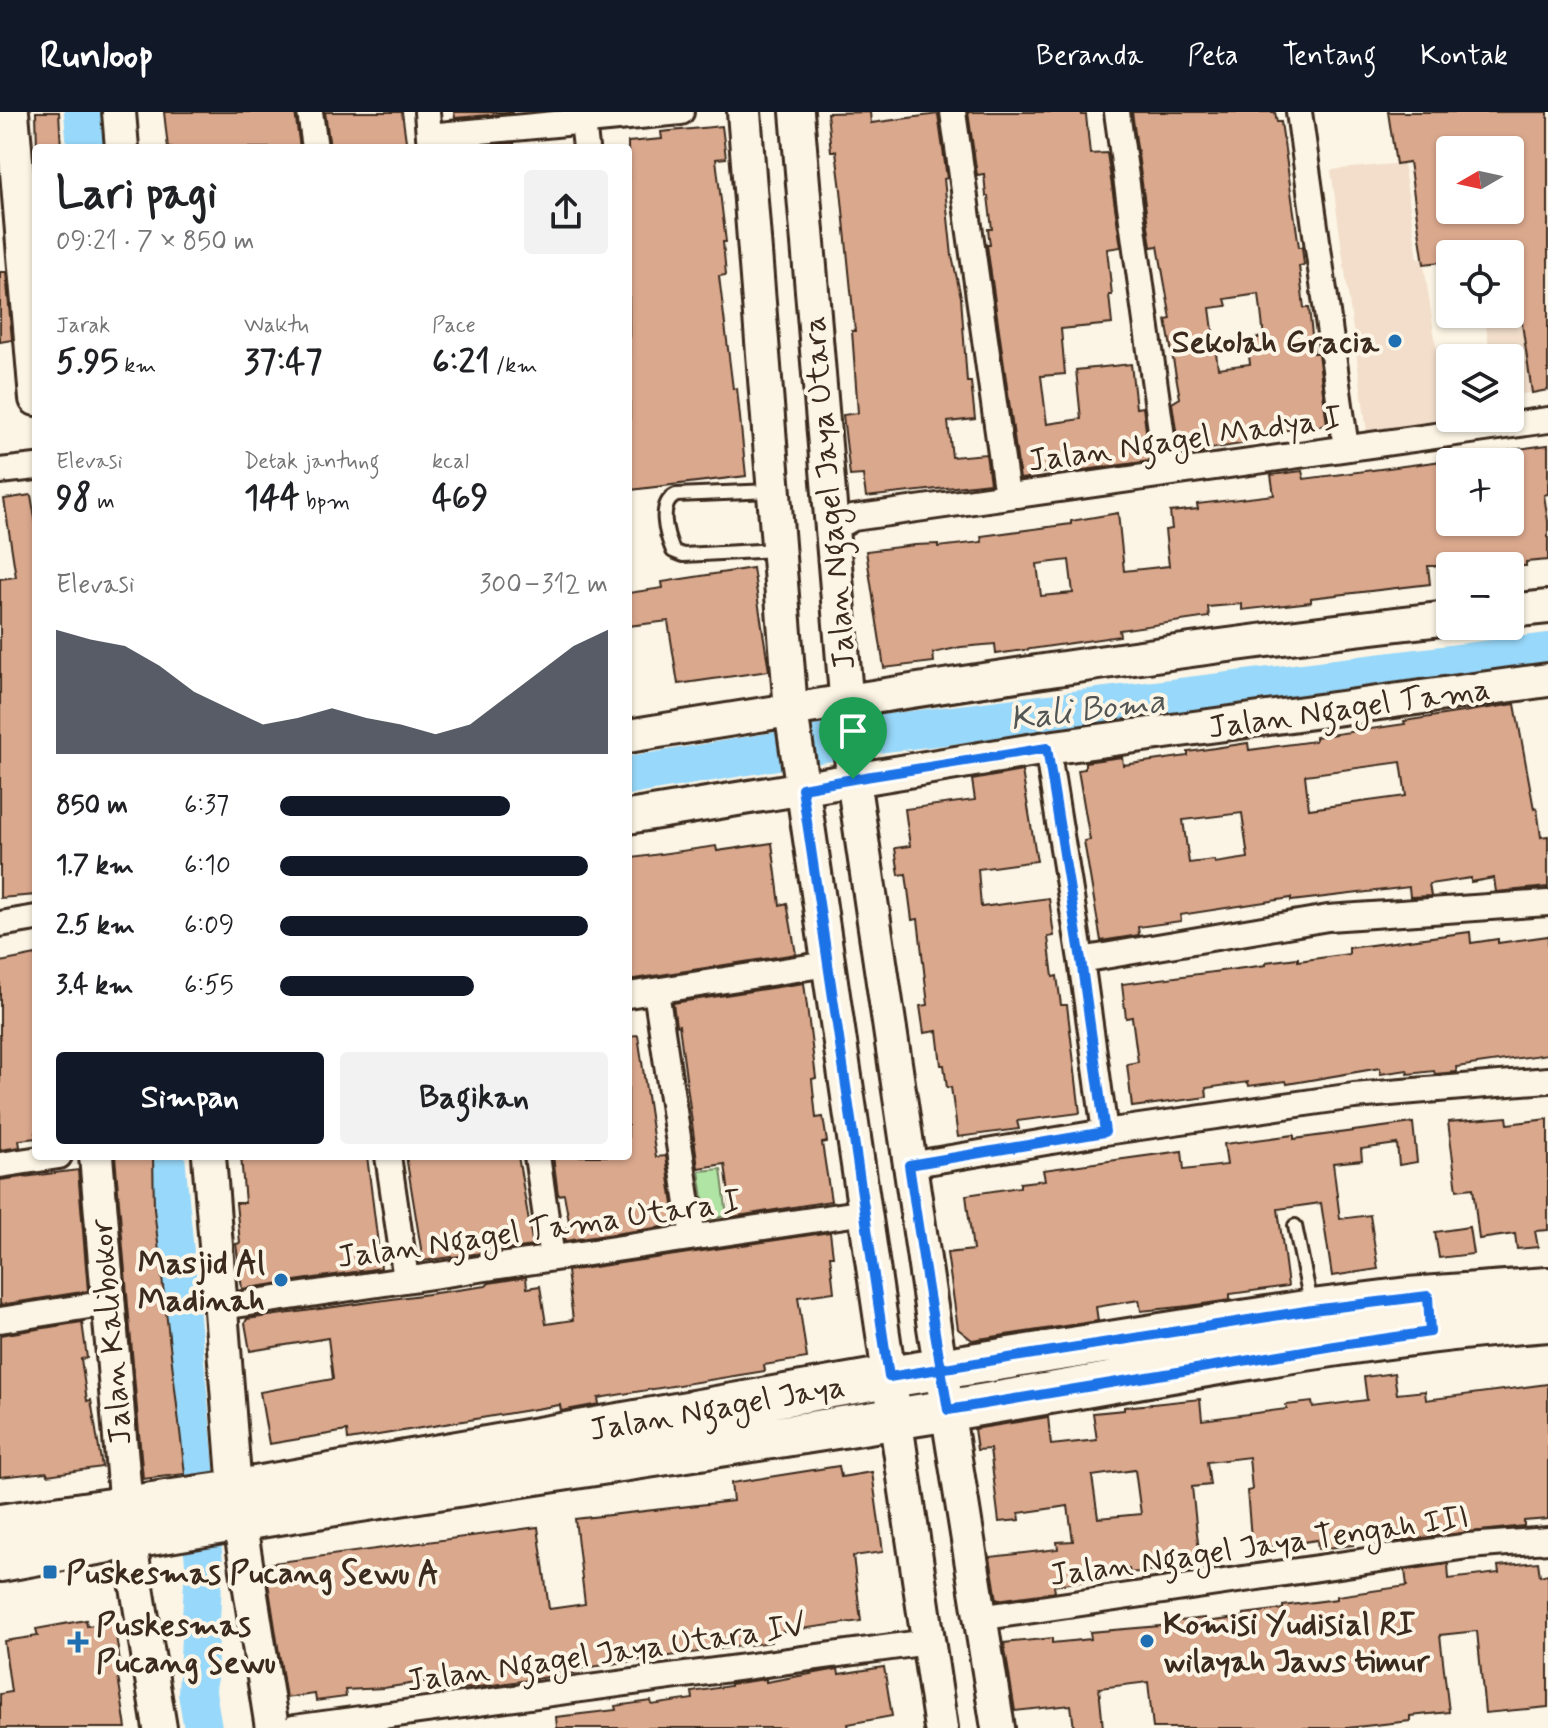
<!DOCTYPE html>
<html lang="id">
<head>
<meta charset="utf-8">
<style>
	body { margin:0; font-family:Mynerve,sans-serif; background:#f2f2f2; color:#202124; height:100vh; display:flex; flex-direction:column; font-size:30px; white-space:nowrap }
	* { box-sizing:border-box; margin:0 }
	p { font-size:26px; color:#757577 }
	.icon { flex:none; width:44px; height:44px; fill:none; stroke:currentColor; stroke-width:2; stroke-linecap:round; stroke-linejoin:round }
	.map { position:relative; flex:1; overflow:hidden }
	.panel { position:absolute; left:32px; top:32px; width:600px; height:1016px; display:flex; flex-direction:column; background:#fff; border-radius:8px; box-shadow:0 2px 6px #0004 }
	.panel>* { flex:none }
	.needle { width:52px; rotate:261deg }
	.controls { position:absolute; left:1436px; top:24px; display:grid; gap:16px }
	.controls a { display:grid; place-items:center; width:88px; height:88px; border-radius:8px; background:#fff; box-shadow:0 2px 6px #0004; font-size:40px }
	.pin { position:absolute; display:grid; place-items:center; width:68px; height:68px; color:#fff; margin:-82px -34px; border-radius:50% 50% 50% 0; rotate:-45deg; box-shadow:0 0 8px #0007 }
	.pin .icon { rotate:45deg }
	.round { display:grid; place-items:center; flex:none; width:84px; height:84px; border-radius:8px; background:#f2f2f2 }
	.summary { display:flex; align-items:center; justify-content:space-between; height:136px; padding:0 24px }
	h1 { font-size:44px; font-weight:700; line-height:60px }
	.stats { display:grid; grid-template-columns:repeat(3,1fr); gap:12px; height:136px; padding:8px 24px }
	.stats div { display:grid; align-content:center }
	.stats b { font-size:34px; font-weight:700 }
	.stats small { font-size:22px; font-weight:400 }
	.stats p { font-size:22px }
	.chart { height:224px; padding:16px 24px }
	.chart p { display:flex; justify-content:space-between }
	.chart svg { width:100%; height:144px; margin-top:8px; fill:#111827; opacity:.7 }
	.button { display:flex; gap:16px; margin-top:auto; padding:16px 24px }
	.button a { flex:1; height:92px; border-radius:8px; background:#111827; color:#fff; font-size:32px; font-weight:700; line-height:92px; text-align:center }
	.button a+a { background:#f2f2f2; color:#202124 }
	ul { padding:0 24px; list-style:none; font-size:26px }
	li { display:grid; grid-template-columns:128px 96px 1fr; align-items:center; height:60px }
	li i { height:20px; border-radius:10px; background:#111827 }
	header { display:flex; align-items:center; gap:48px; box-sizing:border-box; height:112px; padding:0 40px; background:#111827; color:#fff }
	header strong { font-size:38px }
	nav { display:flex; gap:44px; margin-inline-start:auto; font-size:28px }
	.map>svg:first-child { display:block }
	.built { fill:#f2decb }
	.green { fill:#b0e4a5; stroke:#768762; stroke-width:2 }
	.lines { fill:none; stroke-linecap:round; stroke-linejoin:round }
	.river { stroke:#98d8fa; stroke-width:38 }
	.building { fill:#daa88d; stroke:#3b2a1e; stroke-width:2; fill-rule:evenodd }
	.service-casing { stroke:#3b2a1e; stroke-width:18 }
	.minor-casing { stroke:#3b2a1e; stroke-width:30 }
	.tertiary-casing { stroke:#3b2a1e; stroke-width:38 }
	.primary-casing { stroke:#3b2a1e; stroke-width:46 }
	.service { stroke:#fcf5e5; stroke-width:12 }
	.minor { stroke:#fcf5e5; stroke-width:24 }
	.tertiary { stroke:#fcf5e5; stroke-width:32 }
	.primary { stroke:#fcf5e5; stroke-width:40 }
	.route-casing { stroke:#fff; stroke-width:16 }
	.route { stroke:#1a73e8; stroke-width:10 }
	.poi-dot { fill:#1f6fb2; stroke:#fcf5e5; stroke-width:3 }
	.labels { text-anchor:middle; stroke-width:8; stroke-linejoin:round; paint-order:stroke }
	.poi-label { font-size:32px; font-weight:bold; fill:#3b2a1e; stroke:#fcf5e5; text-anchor:start }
	.street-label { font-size:32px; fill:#3b2a1e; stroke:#fcf5e5 }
	.water-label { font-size:34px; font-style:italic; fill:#525655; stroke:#fcf5e5 }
</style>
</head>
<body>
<header>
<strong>Runloop</strong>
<nav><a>Beranda</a><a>Peta</a><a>Tentang</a><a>Kontak</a></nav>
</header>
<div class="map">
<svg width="1548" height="1616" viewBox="0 0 1548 1616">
	<rect width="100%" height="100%" fill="#fcf5e5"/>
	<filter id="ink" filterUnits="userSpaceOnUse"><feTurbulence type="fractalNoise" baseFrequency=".0125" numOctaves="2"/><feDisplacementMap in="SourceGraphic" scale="16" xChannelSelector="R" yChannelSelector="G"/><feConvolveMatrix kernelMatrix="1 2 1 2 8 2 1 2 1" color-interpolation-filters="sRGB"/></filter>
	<g filter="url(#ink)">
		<path class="built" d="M 1548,33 L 1548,278 L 1510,284 L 1510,246 L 1491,246 L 1484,202 L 1510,202 L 1510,142 L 1450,142 L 1450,149 L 1424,153 L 1447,307 L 1367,320 L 1331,58 L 1403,51 L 1418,146 L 1423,147 L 1410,55 L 1450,48 L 1450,98 L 1510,98 Z"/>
		<path class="green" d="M 721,1057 L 727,1104 L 706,1107 L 699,1059 Z"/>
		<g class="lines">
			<path class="river" d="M 83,0 L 86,36
				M 628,664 L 878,622 L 1548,540
				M 166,1044 L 204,1451 L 197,1581 L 203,1616"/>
		</g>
		<path class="building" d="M 36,0 L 59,0 L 61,36 L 37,36 Z
			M 164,0 L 295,0 L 300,36 L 168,36 Z
			M 325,0 L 402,0 L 407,36 L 330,36 Z
			M 454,0 L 512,0 L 512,1 L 455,6 Z
			M 870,0 L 871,11 L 938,2 L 947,66 L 944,67 L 952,144 L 961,185 L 967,270 L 971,270 L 975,307 L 948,310 L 952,345 L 986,342 L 990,371 L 866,385 L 863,363 L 850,364 L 843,303 L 858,301 L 852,219 L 855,219 L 841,78 L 836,39 L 831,39 L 827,1 Z
			M 968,0 L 1081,0 L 1082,3 L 1086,3 L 1090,42 L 1107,41 L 1121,135 L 1107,137 L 1112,183 L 1109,183 L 1112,212 L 1061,217 L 1065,262 L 1041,264 L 1047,312 L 1081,307 L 1076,258 L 1131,252 L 1136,296 L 1143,295 L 1150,349 L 1069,360 L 1069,357 L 1028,363 L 1028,366 L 1020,367 L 987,133 L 990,133 L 988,117 L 992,117 L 988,84 L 986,84 L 984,62 L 977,63 Z
			M 1132,0 L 1275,0 L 1277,10 L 1281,10 L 1299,135 L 1302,135 L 1304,153 L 1299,154 L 1304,196 L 1309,196 L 1314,241 L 1318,241 L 1327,313 L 1247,323 L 1248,331 L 1203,338 L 1203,341 L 1180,345 L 1172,291 L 1180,286 L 1166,208 L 1171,207 L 1158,134 L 1151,135 ZM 1259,182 L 1264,225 L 1247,227 L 1250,252 L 1218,256 L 1210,196 L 1227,194 L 1225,187 Z
			M 1388,0 L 1548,0 L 1548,278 L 1532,281 L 1512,142 L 1450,142 L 1450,149 L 1424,152 L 1409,50 L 1396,52 ZM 1450,38 L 1510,38 L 1510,98 L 1450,98 Z
			M 722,14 L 726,46 L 716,47 L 726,130 L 723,130 L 726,163 L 719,164 L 733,277 L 737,276 L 746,364 L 630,378 L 628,30 L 662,27 L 661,20 Z
			M 514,31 L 515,36 L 461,36 Z
			M 0,160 L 6,160 L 12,228 L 0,230 Z
			M 1548,333 L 1548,382 L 1544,383 L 1548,409 L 1548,448 L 1526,450 L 1526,454 L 1428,454 L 1430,472 L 1311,486 L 1311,490 L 1242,498 L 1242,492 L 1208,495 L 1209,505 L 1119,518 L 1120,524 L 996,542 L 995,532 L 961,535 L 933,541 L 934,550 L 884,556 L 866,439 L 915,433 L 938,432 L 938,435 L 982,430 L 981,424 L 1071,412 L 1071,409 L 1118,401 L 1124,459 L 1169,454 L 1165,418 L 1172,417 L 1170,400 L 1198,397 L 1197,392 L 1274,383 L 1271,363 L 1302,359 L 1304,367 L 1450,348 L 1450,410 L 1510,410 L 1510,393 L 1518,392 L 1510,338 ZM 1069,448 L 1073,481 L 1041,484 L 1037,452 Z
			M 31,383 L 36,412 L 36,783 L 0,786 L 0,467 L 16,465 L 4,387 Z
			M 753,456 L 769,559 L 678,572 L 668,509 L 628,514 L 628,481 L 663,476 L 662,470 Z
			M 1515,592 L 1534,697 L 1537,696 L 1541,725 L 1548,724 L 1548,775 L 1496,780 L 1494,766 L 1471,770 L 1471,766 L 1429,772 L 1431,784 L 1410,785 L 1409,775 L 1291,789 L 1291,786 L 1180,803 L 1181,809 L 1138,815 L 1139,823 L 1101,829 L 1084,729 L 1090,728 L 1078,658 L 1085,657 L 1085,650 L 1122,645 L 1123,653 L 1188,644 L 1188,640 L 1248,631 L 1249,638 L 1315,629 L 1315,625 L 1405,612 L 1404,609 ZM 1401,650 L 1406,684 L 1309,697 L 1305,663 ZM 1242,701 L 1248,746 L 1215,751 L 1214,748 L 1189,751 L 1183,708 Z
			M 1022,659 L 1037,749 L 978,757 L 981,795 L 1049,786 L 1054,824 L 1048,825 L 1053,865 L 1057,864 L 1061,893 L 1067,893 L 1080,1001 L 1017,1009 L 1019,1017 L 958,1025 L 951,975 L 947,976 L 944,953 L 941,953 L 937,919 L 924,921 L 920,894 L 928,893 L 918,807 L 912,808 L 906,762 L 899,763 L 895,736 L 910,734 L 905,697 L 975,688 L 972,668 Z
			M 772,731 L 780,793 L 787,791 L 796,842 L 628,868 L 628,751 L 633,750 L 632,746 L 716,734 L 717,739 Z
			M 1470,820 L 1471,831 L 1498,827 L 1498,831 L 1548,824 L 1548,942 L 1456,955 L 1457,960 L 1435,962 L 1434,959 L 1408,962 L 1407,958 L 1380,962 L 1380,956 L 1287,972 L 1286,969 L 1249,974 L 1248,970 L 1206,976 L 1207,985 L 1132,995 L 1127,952 L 1138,950 L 1132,905 L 1126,906 L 1122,872 L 1266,853 L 1266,850 L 1298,846 L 1298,849 L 1349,842 L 1349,836 Z
			M 36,843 L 36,1026 L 19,1028 L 20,1035 L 0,1038 L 0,850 Z
			M 804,871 L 816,966 L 812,967 L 816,1006 L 823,1005 L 827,1030 L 822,1031 L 831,1089 L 732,1105 L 725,1052 L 698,1056 L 679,913 L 676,914 L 673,891 Z
			M 638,923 L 656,1045 L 666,1044 L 676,1113 L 565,1129 L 563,1116 L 570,1115 L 564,1082 L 558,1083 L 553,1044 L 628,1044 L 628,924 Z
			M 1507,1005 L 1508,1012 L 1548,1007 L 1548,1118 L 1535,1119 L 1538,1135 L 1517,1137 L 1515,1122 L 1479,1127 L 1473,1076 L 1457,1078 L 1448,1010 Z
			M 1413,1011 L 1417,1050 L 1399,1053 L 1397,1032 L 1361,1037 L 1362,1048 L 1333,1051 L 1340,1107 L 1370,1103 L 1378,1157 L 1332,1164 L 1321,1091 L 1278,1097 L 1288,1174 L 1230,1182 L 1230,1188 L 1189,1194 L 1141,1199 L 1139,1188 L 1096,1195 L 1098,1209 L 972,1228 L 958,1217 L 947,1141 L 973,1138 L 966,1083 L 1020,1075 L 1020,1071 L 1045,1068 L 1043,1058 L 1182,1039 L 1184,1058 L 1227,1053 L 1224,1032 L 1294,1023 L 1294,1027 Z
			M 115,1044 L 153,1044 L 154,1097 L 185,1362 L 143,1367 Z
			M 241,1044 L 367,1044 L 381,1156 L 242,1177 L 236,1132 L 240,1131 L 236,1091 L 245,1091 Z
			M 406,1044 L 518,1044 L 533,1134 L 423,1149 Z
			M 78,1058 L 88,1179 L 0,1193 L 0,1068 Z
			M 1469,1115 L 1473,1142 L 1439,1146 L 1435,1120 Z
			M 830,1120 L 833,1144 L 830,1144 L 834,1180 L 798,1185 L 807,1246 L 764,1253 L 765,1259 L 598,1286 L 599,1292 L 561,1299 L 560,1293 L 348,1328 L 347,1319 L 269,1332 L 260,1280 L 333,1267 L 328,1226 L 250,1239 L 245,1211 L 247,1207 L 486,1174 L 489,1171 L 526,1165 L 527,1176 L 540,1174 L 546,1212 L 573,1208 L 567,1159 Z
			M 82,1210 L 87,1246 L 81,1247 L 87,1289 L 91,1288 L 102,1355 L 48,1363 L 47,1360 L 0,1365 L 0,1223 Z
			M 1394,1261 L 1397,1282 L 1425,1279 L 1426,1288 L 1548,1272 L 1548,1407 L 1524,1409 L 1524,1414 L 1397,1429 L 1395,1419 L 1352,1424 L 1353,1433 L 1318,1437 L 1317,1428 L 1252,1438 L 1247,1379 L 1252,1378 L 1249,1345 L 1207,1350 L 1210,1373 L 1192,1375 L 1200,1449 L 1166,1453 L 1166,1457 L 1130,1461 L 1129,1457 L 1086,1461 L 1087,1469 L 1054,1473 L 1055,1480 L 997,1488 L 990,1445 L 1058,1437 L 1057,1430 L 1073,1429 L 1068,1394 L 1019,1401 L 1020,1408 L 999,1410 L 990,1337 L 977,1338 L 974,1317 L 1048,1305 L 1051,1333 L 1097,1328 L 1093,1301 L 1124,1298 L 1124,1295 L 1200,1287 L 1202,1308 L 1287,1297 L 1286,1293 L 1312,1290 L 1313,1295 L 1367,1288 L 1364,1265 ZM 1135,1358 L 1141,1402 L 1098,1406 L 1092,1364 Z
			M 839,1354 L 841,1365 L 872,1360 L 883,1440 L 853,1444 L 861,1509 L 770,1521 L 771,1530 L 576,1557 L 576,1561 L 501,1572 L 463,1577 L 461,1564 L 384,1576 L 345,1578 L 346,1585 L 316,1589 L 315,1582 L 286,1586 L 265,1452 L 538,1415 L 549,1497 L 585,1492 L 575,1407 L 733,1389 L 731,1371 Z
			M 1538,1450 L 1540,1464 L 1548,1462 L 1548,1595 L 1485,1601 L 1477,1519 L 1440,1523 L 1449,1600 L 1410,1604 L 1410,1609 L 1347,1616 L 1153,1616 L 1148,1570 L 1099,1576 L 1103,1616 L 1074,1616 L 1071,1593 L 1015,1599 L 1004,1531 L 1052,1526 L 1052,1531 L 1091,1527 L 1090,1520 L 1172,1513 L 1172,1510 L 1205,1506 L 1205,1510 L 1244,1505 L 1244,1502 L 1283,1497 L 1283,1494 L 1337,1487 L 1337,1484 L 1407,1474 L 1405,1458 L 1448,1452 L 1449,1467 L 1499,1461 L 1498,1454 Z
			M 86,1508 L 87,1514 L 114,1510 L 121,1557 L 117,1558 L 126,1616 L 0,1616 L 0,1582 L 11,1580 L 4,1529 L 38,1524 L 36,1517 Z
			M 884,1555 L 892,1604 L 848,1612 L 849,1616 L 557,1616 L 556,1605 L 616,1598 L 615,1594 L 651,1589 L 652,1593 L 693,1587 L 692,1580 L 730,1574 L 730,1572 L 766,1567 L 766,1570 L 838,1557 L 839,1562 Z"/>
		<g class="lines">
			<defs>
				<path id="service" d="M 771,379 L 676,383 C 657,392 666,422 673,439 L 683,443 L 776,438
					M 1295,1114 L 1311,1191"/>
				<path id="minor" d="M 310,0 L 315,36
					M 427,0 L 430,36
					M 953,0 L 1007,384
					M 1117,0 L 1167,361
					M 1299,0 L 1346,336
					M 583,9 L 586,36
					M 429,24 L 681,0
					M 0,359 L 36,355
					M 833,417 L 853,406 L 1548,308
					M 1047,636 L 1081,848 L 1105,1020
					M 0,812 L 36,806
					M 1081,848 L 1328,806 L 1548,791
					M 656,879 L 693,1125
					M 628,883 L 828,852
					M 388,1044 L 406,1167
					M 537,1044 L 552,1146
					M 0,1053 L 59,1044
					M 909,1053 L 1105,1020 L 1354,984 L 1548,968
					M 222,1195 L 866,1100
					M 0,1208 L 108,1191
					M 979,1506 L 1468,1434 L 1548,1428
					M 294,1616 L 928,1530"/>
				<path id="tertiary" d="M 12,0 L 36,287
					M 119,0 L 122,36
					M 744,0 L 791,598 L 941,1616
					M 797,0 L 853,667 L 934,1215 L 998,1616
					M 1510,499 L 1548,495
					M 628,624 C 901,580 1175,536 1450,506
					M 628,705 L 1047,636 L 1548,568
					M 96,1044 L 126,1396
					M 209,1044 L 235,1378
					M 239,1407 L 272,1616
					M 129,1426 L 160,1616"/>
				<path id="primary" d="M 0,1413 L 221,1381 L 889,1265 L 1312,1198 L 1408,1186 L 1548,1176
					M 0,1449 C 308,1394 617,1351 925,1302 C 1132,1269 1339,1225 1548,1209"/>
			</defs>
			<use href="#service" class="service-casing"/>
			<use href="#minor" class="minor-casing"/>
			<use href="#tertiary" class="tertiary-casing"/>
			<use href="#primary" class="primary-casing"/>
			<use href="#service" class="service"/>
			<use href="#minor" class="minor"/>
			<use href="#tertiary" class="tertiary"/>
			<use href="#primary" class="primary"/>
		</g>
	</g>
	<g class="lines" filter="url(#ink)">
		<defs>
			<path id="route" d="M 853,667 L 802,676 L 889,1265 L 976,1251 L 1312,1198 L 1428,1184 L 1430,1220 L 1334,1234 L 948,1298 C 934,1217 921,1135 909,1053 L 1105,1020 L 1081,848 L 1047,636 L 853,667"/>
		</defs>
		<use href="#route" class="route-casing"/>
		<use href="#route" class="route"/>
	</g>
	<g class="poi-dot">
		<circle cx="1395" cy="229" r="8"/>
		<circle cx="281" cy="1168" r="8"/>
		<rect x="42" y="1452" width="16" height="16" rx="4"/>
		<circle cx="1147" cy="1529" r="8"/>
		<path d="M74 1518h8v8h8v8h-8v8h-8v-8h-8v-8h8z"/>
	</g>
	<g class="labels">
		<g class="poi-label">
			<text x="1379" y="240" text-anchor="end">Sekolah Gracia</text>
			<text x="265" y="1161" text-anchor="end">Masjid Al<tspan x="265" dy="37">Madinah</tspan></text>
			<text x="66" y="1471">Puskesmas Pucang Sewu A</text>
			<text x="1163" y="1522">Komisi Yudisial RI<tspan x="1163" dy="37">wilayah Jaws timur</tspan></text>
			<text x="96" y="1523">Puskesmas<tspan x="96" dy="37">Pucang Sewu</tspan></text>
		</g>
		<g class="street-label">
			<text transform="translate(1185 326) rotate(-8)" y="11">Jalan Ngagel Madya I</text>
			<text transform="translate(828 381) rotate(-95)" y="11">Jalan Ngagel Jaya Utara</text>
			<text transform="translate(1349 595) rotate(-8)" y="11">Jalan Ngagel Tama</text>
			<text transform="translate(539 1116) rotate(-8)" y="11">Jalan Ngagel Tama Utara I</text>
			<text transform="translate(110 1220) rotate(-95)" y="11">Jalan Kalibokor</text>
			<text transform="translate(717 1295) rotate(-10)" y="11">Jalan Ngagel Jaya</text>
			<text transform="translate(1259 1433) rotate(-8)" y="11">Jalan Ngagel Jaya Tengah III</text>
			<text transform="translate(606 1540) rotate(-8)" y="11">Jalan Ngagel Jaya Utara IV</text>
		</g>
		<g class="water-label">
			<text transform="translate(1087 596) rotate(-7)" y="12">Kali Boma</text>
		</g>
	</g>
</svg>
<div class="controls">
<a><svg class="needle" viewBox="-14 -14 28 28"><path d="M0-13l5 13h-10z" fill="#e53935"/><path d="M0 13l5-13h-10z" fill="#757577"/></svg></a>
<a><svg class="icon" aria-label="locate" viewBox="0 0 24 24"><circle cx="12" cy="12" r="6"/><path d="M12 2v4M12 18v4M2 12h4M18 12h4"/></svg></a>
<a><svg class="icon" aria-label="layers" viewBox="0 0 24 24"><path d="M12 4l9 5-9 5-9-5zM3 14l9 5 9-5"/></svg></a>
<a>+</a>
<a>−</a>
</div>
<div class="pin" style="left:853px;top:667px;background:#1e9e55"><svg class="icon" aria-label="arrive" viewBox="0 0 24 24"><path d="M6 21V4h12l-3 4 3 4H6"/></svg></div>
<section class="panel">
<div class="summary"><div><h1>Lari pagi</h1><p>09:21 · 7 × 850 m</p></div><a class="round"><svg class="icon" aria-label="share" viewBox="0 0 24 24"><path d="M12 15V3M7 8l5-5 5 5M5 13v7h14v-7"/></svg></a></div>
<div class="stats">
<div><p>Jarak</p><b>5.95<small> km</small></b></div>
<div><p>Waktu</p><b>37:47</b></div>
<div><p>Pace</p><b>6:21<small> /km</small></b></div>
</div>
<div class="stats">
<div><p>Elevasi</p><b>98<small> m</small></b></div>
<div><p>Detak jantung</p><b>144<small> bpm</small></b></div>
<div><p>kcal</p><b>469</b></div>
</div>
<div class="chart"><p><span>Elevasi</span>300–312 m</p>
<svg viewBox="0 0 160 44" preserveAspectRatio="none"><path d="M0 44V6L10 9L20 11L30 17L40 25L50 30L60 35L70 33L80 30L90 33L100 35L110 38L120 35L130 27L140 19L150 11L160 6V44z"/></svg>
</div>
<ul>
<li><b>850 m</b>6:37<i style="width:70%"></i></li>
<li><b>1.7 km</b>6:10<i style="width:94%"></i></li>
<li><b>2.5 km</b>6:09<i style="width:94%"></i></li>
<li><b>3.4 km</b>6:55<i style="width:59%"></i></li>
</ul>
<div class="button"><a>Simpan</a><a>Bagikan</a></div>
</section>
</div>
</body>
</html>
